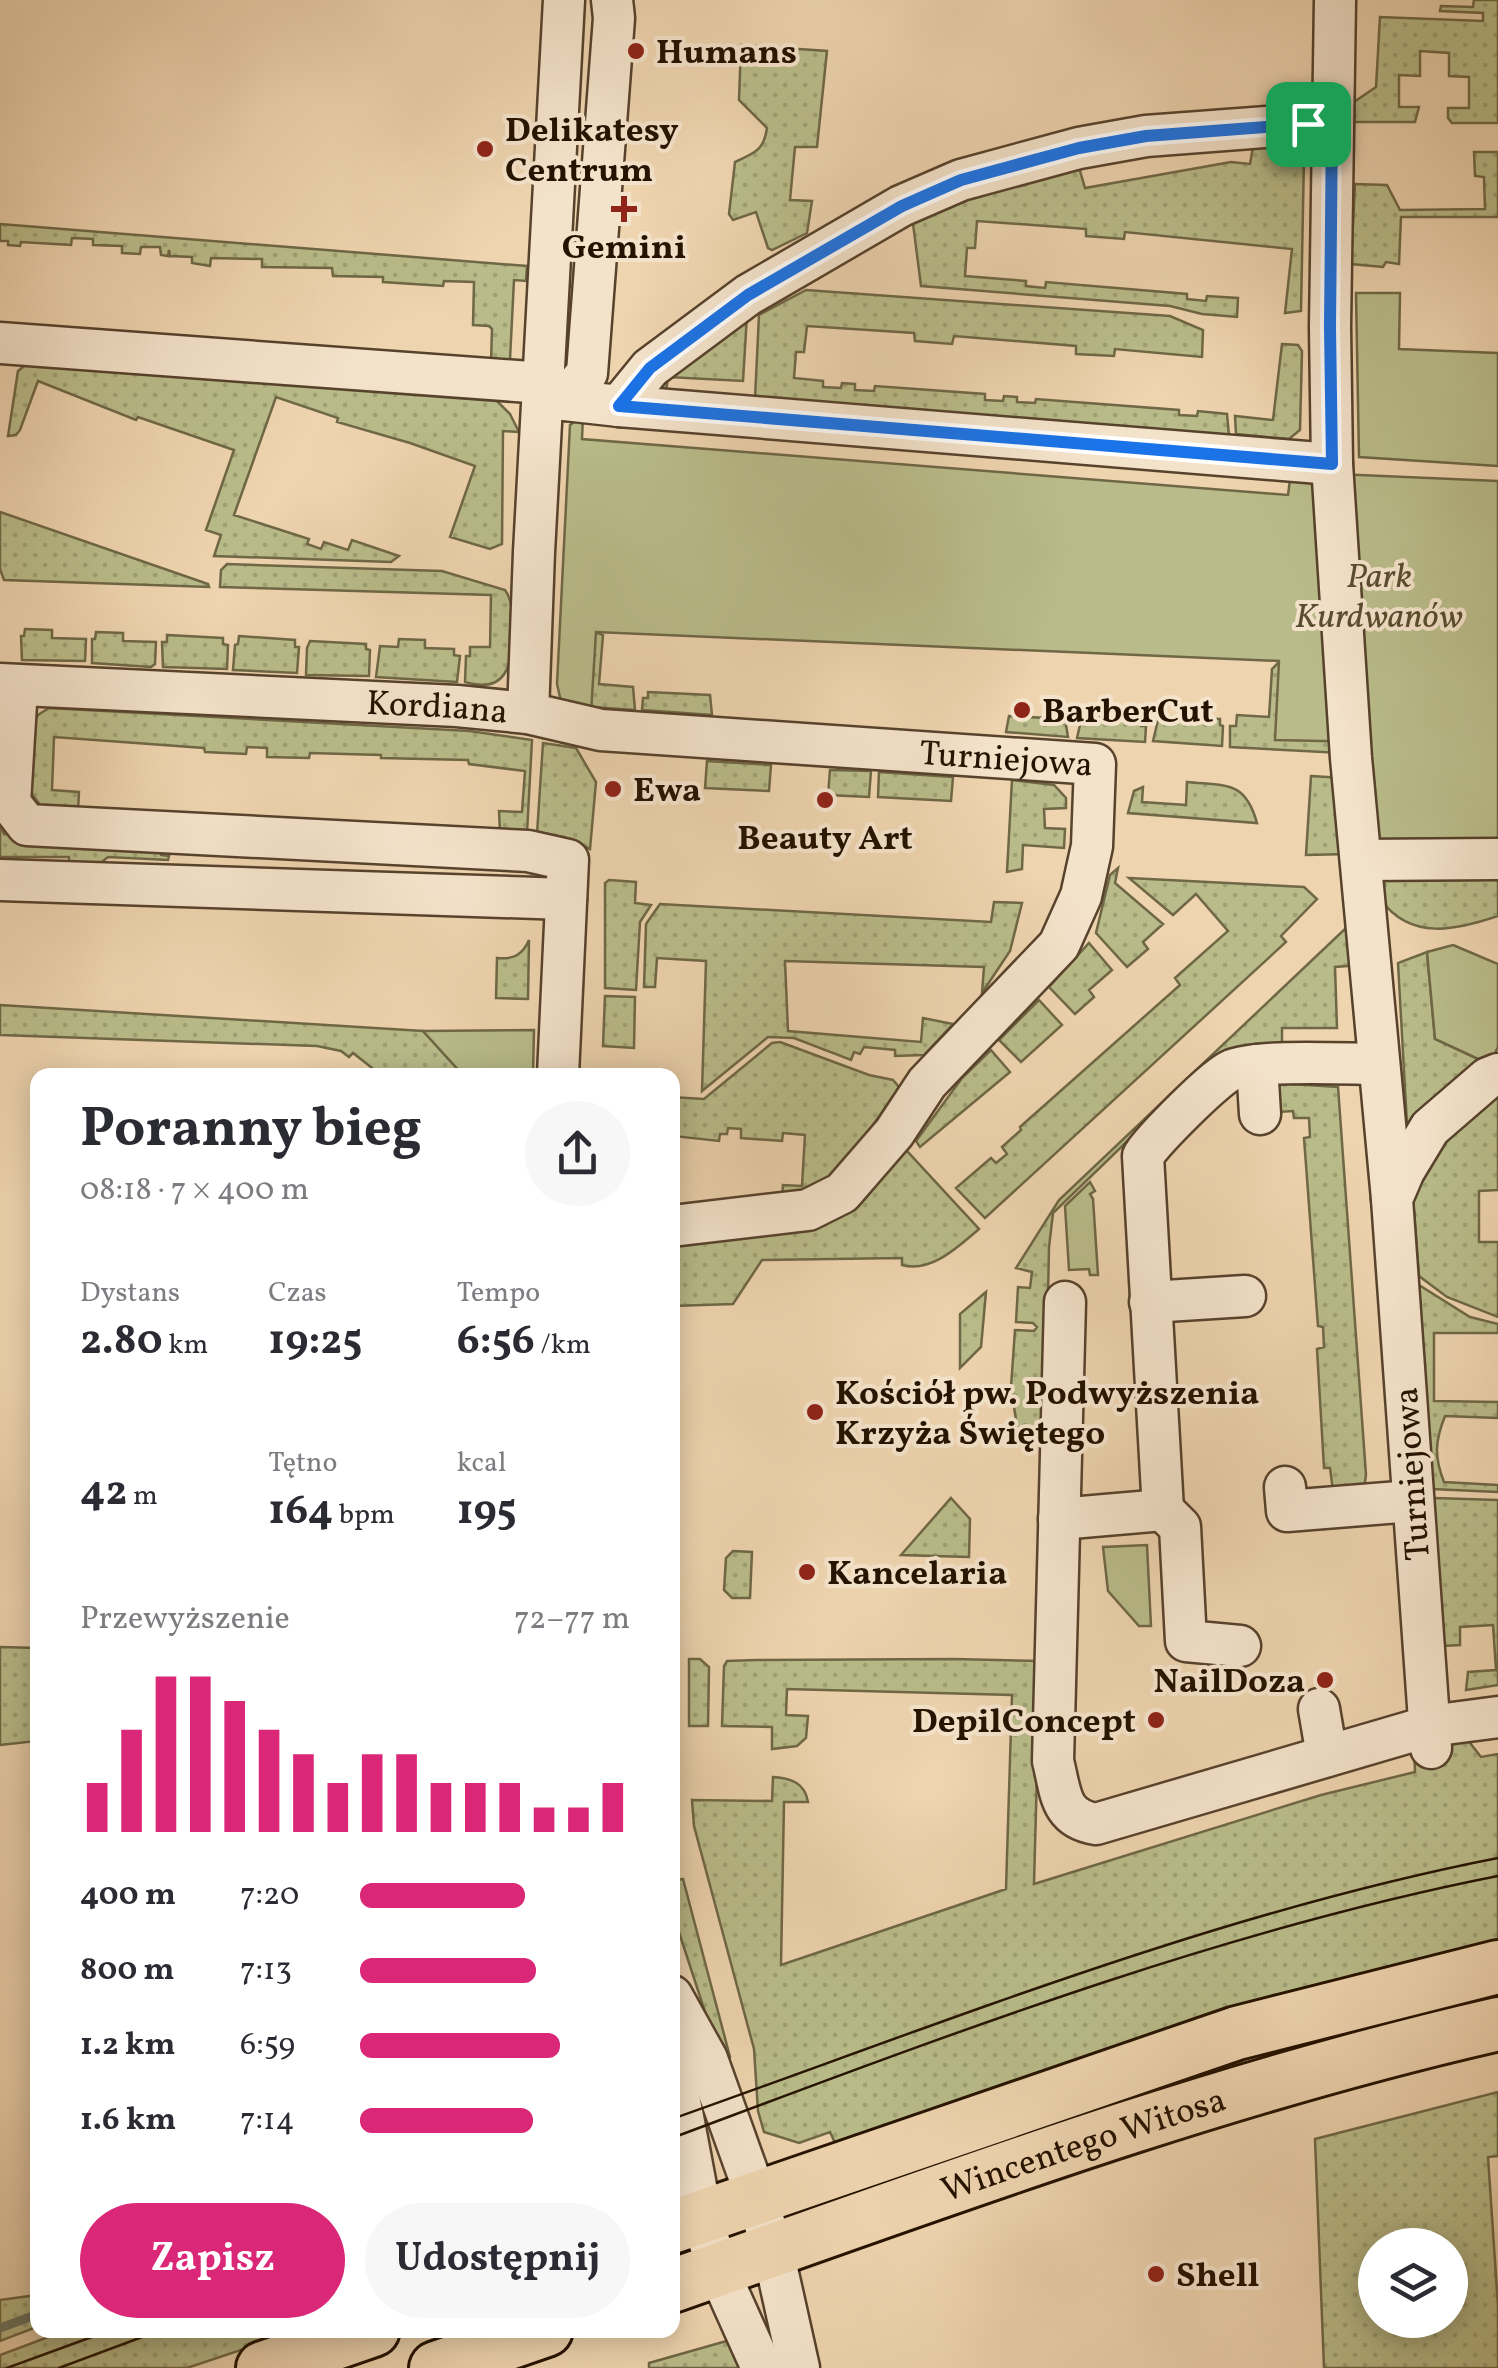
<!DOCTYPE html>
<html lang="pl">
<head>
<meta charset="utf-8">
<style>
	body { margin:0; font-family:Vollkorn,serif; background:#f7f7f7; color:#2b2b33; height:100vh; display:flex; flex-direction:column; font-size:38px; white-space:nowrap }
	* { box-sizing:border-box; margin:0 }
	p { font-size:32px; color:#7c7c81 }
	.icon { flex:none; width:55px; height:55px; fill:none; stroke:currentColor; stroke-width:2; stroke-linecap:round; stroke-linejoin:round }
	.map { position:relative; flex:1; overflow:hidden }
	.drawer { position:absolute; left:30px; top:1068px; width:650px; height:1270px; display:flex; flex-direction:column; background:#fff; border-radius:20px; box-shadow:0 5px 25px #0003 }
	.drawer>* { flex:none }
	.fabs { position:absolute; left:1358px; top:2228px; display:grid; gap:20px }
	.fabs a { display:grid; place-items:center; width:110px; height:110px; border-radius:50%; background:#fff; box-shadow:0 5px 25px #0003; font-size:50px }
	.pin { position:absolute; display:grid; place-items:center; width:85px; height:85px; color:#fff; margin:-42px; border-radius:20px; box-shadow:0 5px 15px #0006 }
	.round { display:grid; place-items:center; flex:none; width:105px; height:105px; border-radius:52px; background:#f7f7f7 }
	.head { display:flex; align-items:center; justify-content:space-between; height:170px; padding:0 50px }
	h1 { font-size:55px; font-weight:700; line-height:75px }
	.metrics { display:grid; grid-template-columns:repeat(3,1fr); gap:15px; height:170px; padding:10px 50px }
	.metrics div { display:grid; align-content:center }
	.metrics b { font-size:42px; font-weight:700 }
	.metrics small { font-size:28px; font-weight:400 }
	.metrics p { font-size:28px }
	.chart { height:280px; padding:20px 50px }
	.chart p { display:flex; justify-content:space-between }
	.chart svg { width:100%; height:180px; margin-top:10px; stroke:#db2777; stroke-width:6 }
	.action { display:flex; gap:20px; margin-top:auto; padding:20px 50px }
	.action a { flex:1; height:115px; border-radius:60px; background:#db2777; color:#fff; font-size:40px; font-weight:700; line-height:115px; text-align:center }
	.action a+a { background:#f7f7f7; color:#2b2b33 }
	ul { padding:0 50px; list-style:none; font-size:32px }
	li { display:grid; grid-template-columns:160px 120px 1fr; align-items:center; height:75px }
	li i { height:25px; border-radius:12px; background:#db2777 }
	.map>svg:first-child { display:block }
	.grass { fill:url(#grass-dots); stroke:#6f6745; stroke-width:2.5; fill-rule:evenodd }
	.park { fill:#b9bc8a; stroke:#6f6745; stroke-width:2.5 }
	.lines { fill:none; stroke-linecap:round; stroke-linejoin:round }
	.stream { stroke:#6b7665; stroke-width:9 }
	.minor-casing { stroke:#57422c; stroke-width:45 }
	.major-casing { stroke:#251200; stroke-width:58 }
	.minor { stroke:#f4e3cb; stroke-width:40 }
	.major { stroke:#eed4af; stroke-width:52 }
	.tram { stroke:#251200; stroke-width:2.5 }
	.route-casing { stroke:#fff; stroke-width:20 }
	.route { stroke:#1a73e8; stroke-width:12 }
	.poi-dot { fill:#8f2418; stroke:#f4e3cb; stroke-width:4 }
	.labels { text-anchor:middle; stroke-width:8; stroke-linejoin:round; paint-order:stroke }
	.poi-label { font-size:35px; font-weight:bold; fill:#251200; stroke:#f4e3cb; text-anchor:start }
	.park-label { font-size:35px; font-style:italic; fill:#594e30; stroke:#f4e3cb }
	.street-label { font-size:35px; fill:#251200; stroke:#f4e3cb }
</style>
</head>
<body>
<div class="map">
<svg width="1498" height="2368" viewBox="0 0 1498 2368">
	<defs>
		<pattern id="grass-dots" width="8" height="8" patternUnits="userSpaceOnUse" patternTransform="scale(2.5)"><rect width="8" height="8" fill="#b9bc8a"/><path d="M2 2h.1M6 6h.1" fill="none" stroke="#9fa175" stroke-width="1.8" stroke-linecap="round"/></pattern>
	</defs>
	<rect width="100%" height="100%" fill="#eed4af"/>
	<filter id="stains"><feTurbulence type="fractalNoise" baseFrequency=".002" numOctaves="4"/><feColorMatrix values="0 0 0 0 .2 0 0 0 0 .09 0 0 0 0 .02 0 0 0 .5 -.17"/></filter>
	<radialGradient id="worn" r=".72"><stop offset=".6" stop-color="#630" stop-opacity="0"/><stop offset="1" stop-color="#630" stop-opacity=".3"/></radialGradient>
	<path class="grass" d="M 1474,0 L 1498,0 L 1498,123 L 1452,123 L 1448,118 L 1448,108 L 1469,108 L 1469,77 L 1449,76 L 1449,53 L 1420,51 L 1420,76 L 1399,75 L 1399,107 L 1419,107 L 1415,122 L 1354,122 L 1354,102 L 1376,87 L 1380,17 L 1483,21 L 1483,13 L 1440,11 L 1441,6 L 1473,7 Z
		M 741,45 L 827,51 L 817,147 L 795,147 L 790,200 L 812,201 L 807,233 L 772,250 L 768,248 L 756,212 L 733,220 L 729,214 L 735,162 C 755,153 764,150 767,128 L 739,100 Z
		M 1272,145 L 1296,148 L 1304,157 L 1301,311 L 1285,313 L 1292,249 L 1125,232 L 1124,239 L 1086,236 L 1086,229 L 977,221 L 975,248 L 967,248 L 965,276 L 1026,281 L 1026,286 L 1045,288 L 1046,282 L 1187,294 L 1187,299 L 1206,301 L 1207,296 L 1238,298 L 1237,317 L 1202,314 L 1170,306 L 921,286 L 912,216 L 1078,164 L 1085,188 L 1231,162 L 1250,164 L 1253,147 Z
		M 1474,152 L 1498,152 L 1498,217 L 1401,217 L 1399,264 L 1386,262 L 1383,267 L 1351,264 L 1355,184 L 1387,185 L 1400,210 L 1485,209 L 1484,177 L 1475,176 Z
		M 0,224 L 527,266 L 526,281 L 514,280 L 510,359 L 491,363 L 492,329 L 489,326 L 473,325 L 474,282 L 444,281 L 443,286 L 383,282 L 383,277 L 333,276 L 332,268 L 262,267 L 262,259 L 211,258 L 210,266 L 192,263 L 192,257 L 170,256 L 169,250 L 168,256 L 161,255 L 160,247 L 141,247 L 140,254 L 122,253 L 122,246 L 93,245 L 93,239 L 72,238 L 71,245 L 21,242 L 20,246 L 8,245 L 8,241 L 0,241 Z
		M 806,290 L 1170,316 L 1203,330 L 1202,357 L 1115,349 L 1114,356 L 1076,354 L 1076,346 L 954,336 L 952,344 L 915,341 L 914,333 L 807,326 L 804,352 L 796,352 L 794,378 L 823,381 L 823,387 L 841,388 L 842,383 L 855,384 L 855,390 L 874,391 L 875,386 L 985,394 L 985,400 L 1003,401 L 1004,396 L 1017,397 L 1017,402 L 1035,403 L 1036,399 L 1179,410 L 1179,415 L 1197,416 L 1198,411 L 1227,414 L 1229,436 L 755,398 L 759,315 Z
		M 747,315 L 743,381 L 668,377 L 665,399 L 651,384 Z
		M 1282,344 L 1298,345 L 1302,351 L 1300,430 L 1289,439 L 1236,434 L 1235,416 L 1273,420 Z
		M 28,363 L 493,397 L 510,414 L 519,432 L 503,431 L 502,544 L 490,549 L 450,537 L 475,466 L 410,443 L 337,422 L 338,418 L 276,397 L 234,515 L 309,539 L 307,544 L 321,549 L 324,542 L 348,550 L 352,540 L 399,556 L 391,562 L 214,556 L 221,535 L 206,530 L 234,450 L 138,417 L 136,420 L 38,381 L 20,430 L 16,435 L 8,436 L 18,371 Z
		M 0,512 L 208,584 L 209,587 L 4,580 L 0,569 Z
		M 227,564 L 442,571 L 505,590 C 513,601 512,615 512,629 C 512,662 509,695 465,682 L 466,656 L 470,656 L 470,647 L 490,647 L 491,595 L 220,587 L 221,570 Z
		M 25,629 L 52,630 L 52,638 L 86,639 L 85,661 L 22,660 L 21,636 L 24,636 Z
		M 96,632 L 123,633 L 123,641 L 156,642 L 155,664 L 151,667 L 92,663 L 92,639 L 95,639 Z
		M 595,632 L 603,635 L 599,684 L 633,687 L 635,710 L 591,707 Z
		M 167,635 L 223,638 L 223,644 L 228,645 L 227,669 L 163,667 L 162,642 L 167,642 Z
		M 239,636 L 295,640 L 295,647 L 299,647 L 297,673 L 233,670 L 235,645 L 238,644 Z
		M 399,639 L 425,640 L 425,648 L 454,649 L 454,655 L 460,656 L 457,682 L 376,677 L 380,646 L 398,647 Z
		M 310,641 L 366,644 L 366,649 L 370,650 L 369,676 L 306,675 L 307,648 Z
		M 1280,661 L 1340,741 L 1341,753 L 1230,747 L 1230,726 L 1236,726 L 1237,715 L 1269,717 L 1272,669 Z
		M 648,692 L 710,695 L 712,715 L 642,710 L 643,698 L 648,698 Z
		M 49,708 L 469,731 L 532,740 L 527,833 L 500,832 L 499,811 L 522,812 L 525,771 L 469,764 L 468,760 L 381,758 L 381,755 L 310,753 L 309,758 L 267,757 L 267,748 L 247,747 L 246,754 L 205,752 L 204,748 L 54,737 L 52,790 L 79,792 L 78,811 L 41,806 L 31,793 L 33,724 L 38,715 Z
		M 1009,716 L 1065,719 L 1068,737 L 1006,732 Z
		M 1082,716 L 1141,719 L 1141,726 L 1146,726 L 1145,742 L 1077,738 Z
		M 1159,716 L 1220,719 L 1220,725 L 1223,726 L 1222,746 L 1153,741 Z
		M 543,743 L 576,748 L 596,782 L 590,849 L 564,837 L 537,834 Z
		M 707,761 L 771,765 L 769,791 L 705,788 Z
		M 830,770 L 871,771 L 869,797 L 828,795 Z
		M 879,772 L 953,777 L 951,801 L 878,797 Z
		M 1311,776 L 1343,778 L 1349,854 L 1306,855 Z
		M 1012,780 L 1054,785 L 1066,798 L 1066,808 L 1044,809 L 1045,828 L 1065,829 L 1064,848 L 1023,845 L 1022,869 L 1007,872 Z
		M 1187,782 C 1226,786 1245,780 1257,823 L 1128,813 L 1134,791 L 1143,787 L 1142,802 L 1186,805 Z
		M 0,825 L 4,834 L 160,848 L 161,855 L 169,856 L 168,860 L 108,857 L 92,870 L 69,869 L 69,857 L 0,857 Z
		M 1118,868 L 1115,883 L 1163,924 L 1143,942 L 1148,949 L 1127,967 L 1096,933 L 1110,875 Z
		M 1498,869 L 1498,916 C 1457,930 1411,941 1381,900 L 1378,870 Z
		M 1129,878 L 1304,887 L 1317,899 L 1281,936 L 1286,942 L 985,1218 L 956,1188 L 991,1158 L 996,1163 L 1007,1154 L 1002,1147 L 1021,1130 L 1020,1127 L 1180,985 L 1175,978 L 1228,931 L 1196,894 L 1173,915 Z
		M 609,880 L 636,882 L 635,903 L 651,905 L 640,922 L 636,990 L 605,988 L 605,883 Z
		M 994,902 L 1022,903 L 1010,951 L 982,993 L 984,967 L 785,961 L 788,1031 L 921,1042 L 923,1018 L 953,1024 L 924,1055 L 895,1056 L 895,1050 L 864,1047 L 860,1054 L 854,1052 L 851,1060 L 794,1038 L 768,1037 L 702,1091 L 706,961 L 657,958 L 655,987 L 644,987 L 646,924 L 660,904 L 991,922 Z
		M 1346,928 L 1354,931 L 1359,965 L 1335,967 L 1337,1028 L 1282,1028 L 1282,1048 L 1209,1062 L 1053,1213 L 1049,1247 L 1045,1442 L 1019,1440 L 1011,1387 L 1015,1330 L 1034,1331 L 1037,1327 L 1033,1323 L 1016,1322 L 1018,1287 L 1030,1288 L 1032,1272 L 1016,1268 L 1059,1200 Z
		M 529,940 L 528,999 L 496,998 L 497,958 C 514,960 523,954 529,940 Z
		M 1089,943 L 1112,970 L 1089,990 L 1094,997 L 1075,1014 L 1049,987 Z
		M 1427,952 L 1435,1039 L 1489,1064 L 1408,1143 L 1398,963 Z
		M 605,996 L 635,997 L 634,1048 L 603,1046 Z
		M 1039,1000 L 1062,1025 L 1021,1062 L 999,1040 Z
		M 0,1005 L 423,1031 L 463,1075 L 381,1075 L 353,1053 L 349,1057 L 341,1051 L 317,1046 L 0,1035 Z
		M 780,1042 L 869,1075 L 893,1080 L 899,1087 C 882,1113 840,1176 813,1189 C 804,1194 792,1194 782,1196 L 783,1185 L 802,1186 L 805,1135 L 783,1133 L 782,1141 L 741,1138 L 741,1129 L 728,1128 L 727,1134 L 720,1134 L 719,1141 L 673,1136 L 672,1097 L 704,1099 L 772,1043 Z
		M 991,1050 L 1010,1072 L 920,1147 L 916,1141 L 962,1078 Z
		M 1277,1083 L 1338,1087 L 1366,1475 L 1364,1489 L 1333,1491 L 1330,1468 L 1324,1468 L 1317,1349 L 1324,1347 L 1323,1327 L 1318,1326 L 1304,1138 L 1310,1137 L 1309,1118 L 1294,1118 L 1293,1111 L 1278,1112 Z
		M 1498,1088 L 1498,1190 L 1479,1191 L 1479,1242 L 1498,1242 L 1498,1317 L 1447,1297 L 1419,1276 L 1412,1185 L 1423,1157 Z
		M 901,1149 L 906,1150 L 979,1229 C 958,1247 931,1273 902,1265 L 902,1258 L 762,1260 L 733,1304 L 673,1306 L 672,1239 L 783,1225 Z
		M 1419,1285 L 1470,1317 L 1498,1324 L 1498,1333 L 1434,1333 L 1434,1401 L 1498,1402 L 1498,1418 L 1445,1416 C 1435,1441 1434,1457 1444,1482 L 1498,1485 L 1498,1492 L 1432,1489 L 1424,1354 L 1420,1353 L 1423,1345 Z
		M 986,1292 L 981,1347 L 960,1368 L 960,1314 Z
		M 951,1498 L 970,1519 L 969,1557 L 901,1555 Z
		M 1434,1498 L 1498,1500 L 1498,1685 L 1466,1690 L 1468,1672 L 1496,1670 L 1493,1625 L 1460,1627 L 1460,1645 L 1442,1646 Z
		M 733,1551 L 752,1552 L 750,1598 L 732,1598 L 724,1590 L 726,1558 Z
		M 0,1647 L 37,1648 L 37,1741 L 0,1745 Z
		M 689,1659 L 700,1659 L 709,1667 L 708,1726 L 689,1726 Z
		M 954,1659 L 1040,1661 L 1034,1884 L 1321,1795 L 1415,1772 L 1414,1746 L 1467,1739 L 1481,1757 L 1498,1754 L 1498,1947 L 837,2147 L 830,2132 L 799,2143 L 764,2132 L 758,2111 L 754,2049 L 694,1826 L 692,1800 L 772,1801 L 773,1777 C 791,1778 805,1783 808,1802 L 784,1802 L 781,1965 L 1006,1889 L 1012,1695 L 787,1689 L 786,1715 L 808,1716 L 806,1738 L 797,1746 L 772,1749 L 772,1727 L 722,1726 L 724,1666 L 727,1661 L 756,1660 Z
		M 683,1879 L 730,2057 L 723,2067 L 674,1917 L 672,1881 Z
		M 1498,2092 L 1498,2156 L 1488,2157 L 1498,2306 L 1498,2368 L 1324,2368 L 1315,2139 ZM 1375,2245 L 1450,2245 L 1450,2320 L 1375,2320 Z
		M 37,2295 L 37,2327 L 0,2341 L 0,2300 Z
		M 67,2330 L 301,2330 L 187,2368 L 0,2368 L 0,2355 Z
		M 737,2338 L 751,2368 L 649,2368 L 649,2363 Z"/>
	<path class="park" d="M 1356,293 L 1400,293 L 1399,349 L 1498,353 L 1498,466 L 1359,457 Z
		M 583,416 L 582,439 L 1288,495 L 1291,472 L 1498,481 L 1498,848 L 1379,850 L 1369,742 L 1275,740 L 1279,661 L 596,632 L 591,713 L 562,706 L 557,684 L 570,425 Z
		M 1453,945 L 1498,964 L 1498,1047 L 1489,1064 L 1435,1039 L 1427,952 Z
		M 534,1030 L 533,1075 L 463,1075 L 423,1031 Z
		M 1090,1182 L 1095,1191 L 1090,1194 L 1093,1199 L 1098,1275 L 1090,1275 L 1089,1269 L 1069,1270 L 1065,1206 Z
		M 1147,1545 L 1151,1626 L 1139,1626 L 1108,1591 L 1103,1547 Z"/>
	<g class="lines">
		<path class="stream" d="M 0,2328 L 38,2314"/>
		<defs>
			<g id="minor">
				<path d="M 1335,0 L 1330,327 L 1332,464 L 1351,758 L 1392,1199"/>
				<path d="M 0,343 L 543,383"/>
				<path d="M 543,383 L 565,400 L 619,406 L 1332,464"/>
				<path d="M 565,400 L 587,373 L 614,18 L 612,0"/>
				<path d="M 619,406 L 650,368 L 748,295 L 901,206 L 961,180 L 1079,148 L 1146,136 L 1332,122"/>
				<path id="s1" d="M 0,684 L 457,706 L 528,713 L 601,730 L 1095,764 L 1092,846 L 1081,896 L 1059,945 L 927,1083 L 894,1133 L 842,1193 L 808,1210 L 672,1226"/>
				<path d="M 17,687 L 10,803 L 27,825 L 528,851 L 568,860 L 558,1075"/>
				<path d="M 528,713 L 534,552 L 564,0"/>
				<path d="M 1361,860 L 1498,859"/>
				<path d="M 0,880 L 566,899"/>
				<path d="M 1257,1065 L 1260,1114"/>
				<path d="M 1065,1302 L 1053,1761 C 1061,1792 1059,1818 1096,1824 L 1430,1726 L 1498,1717"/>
				<path d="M 1150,1302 L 1245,1296"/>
				<path d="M 1285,1487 L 1287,1511 L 1412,1501"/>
				<path d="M 1059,1519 L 1163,1510"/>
				<path d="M 1240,1646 L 1186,1641 L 1180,1527 L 1163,1510 L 1143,1156 C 1153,1140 1216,1076 1232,1070 C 1258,1059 1347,1064 1379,1064"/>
				<path d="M 1319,1709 L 1327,1756"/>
				<path d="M 1431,1748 L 1392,1199 L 1404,1171 L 1430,1128 L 1488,1078 L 1498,1074"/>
				<path d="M 672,1996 L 707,2059 L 757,2199 L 773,2251 L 799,2368"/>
				<path d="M 672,2059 L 702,2218 L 718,2270 L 762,2368"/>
			</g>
			<g id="major">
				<path d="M 672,2227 L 1237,2033 L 1498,1967"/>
				<path id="s2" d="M 672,2286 C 944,2190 1217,2088 1498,2024"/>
				<path d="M 263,2368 L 373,2330"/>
				<path d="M 436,2368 L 546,2330"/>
			</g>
		</defs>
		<use href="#minor" class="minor-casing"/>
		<use href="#major" class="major-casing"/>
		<use href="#minor" class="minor"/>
		<use href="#major" class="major"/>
		<path class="tram" d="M 672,2119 C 946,2022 1213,1914 1498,1858
			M 672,2138 C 943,2037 1214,1932 1498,1876
			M 7,2368 L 111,2330
			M 59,2368 L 161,2330"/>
	</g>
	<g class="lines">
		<defs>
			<path id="route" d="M 1332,122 L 1330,327 L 1332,464 L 619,406 L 650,368 L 748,295 L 902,206 L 961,180 L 1079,148 L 1146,136 Z"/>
		</defs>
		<use href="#route" class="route-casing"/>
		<use href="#route" class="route"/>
	</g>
	<g class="poi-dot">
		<circle cx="636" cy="51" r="10"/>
		<circle cx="485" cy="149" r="10"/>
		<path d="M619 194h10v10h10v10h-10v10h-10v-10h-10v-10h10z"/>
		<circle cx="1022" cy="710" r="10"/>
		<circle cx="613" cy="789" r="10"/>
		<circle cx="825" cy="800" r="10"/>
		<circle cx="815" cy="1412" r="10"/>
		<circle cx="807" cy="1572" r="10"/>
		<circle cx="1325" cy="1680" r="10"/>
		<circle cx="1156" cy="1720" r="10"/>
		<circle cx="1156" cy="2274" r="10"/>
	</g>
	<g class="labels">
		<g class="poi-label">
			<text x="656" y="63">Humans</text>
			<text x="505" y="141">Delikatesy<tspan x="505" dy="40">Centrum</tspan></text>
			<text x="624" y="258" text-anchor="middle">Gemini</text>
			<text x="1042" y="722">BarberCut</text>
			<text x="633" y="801">Ewa</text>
			<text x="825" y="849" text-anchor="middle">Beauty Art</text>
			<text x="835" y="1404">Kościół pw. Podwyższenia<tspan x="835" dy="40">Krzyża Świętego</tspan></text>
			<text x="827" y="1584">Kancelaria</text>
			<text x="1305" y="1692" text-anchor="end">NailDoza</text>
			<text x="1136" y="1732" text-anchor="end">DepilConcept</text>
			<text x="1176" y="2286">Shell</text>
		</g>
		<g class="park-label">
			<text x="1379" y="587">Park<tspan x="1379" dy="40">Kurdwanów</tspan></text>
		</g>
		<g class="street-label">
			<text dy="12" stroke="none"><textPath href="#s1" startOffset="438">Kordiana</textPath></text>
			<text dy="12" stroke="none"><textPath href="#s1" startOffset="1010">Turniejowa</textPath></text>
			<text transform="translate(1411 1474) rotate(-94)" y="12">Turniejowa</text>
			<text dy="12" stroke="none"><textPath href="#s2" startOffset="435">Wincentego Witosa</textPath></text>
		</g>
	</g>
	<rect width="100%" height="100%" filter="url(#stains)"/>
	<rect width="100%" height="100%" fill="url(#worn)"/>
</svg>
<div class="fabs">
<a><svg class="icon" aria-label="layers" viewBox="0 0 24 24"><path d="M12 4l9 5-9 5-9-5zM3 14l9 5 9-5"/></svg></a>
</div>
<div class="pin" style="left:1308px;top:124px;background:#1e9e55"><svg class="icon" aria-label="arrive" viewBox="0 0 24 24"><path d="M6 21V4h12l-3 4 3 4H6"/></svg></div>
<section class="drawer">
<div class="head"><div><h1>Poranny bieg</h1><p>08:18 · 7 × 400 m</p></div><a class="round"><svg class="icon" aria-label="share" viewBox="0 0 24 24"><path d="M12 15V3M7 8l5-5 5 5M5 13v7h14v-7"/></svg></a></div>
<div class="metrics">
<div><p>Dystans</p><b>2.80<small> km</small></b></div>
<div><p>Czas</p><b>19:25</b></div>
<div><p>Tempo</p><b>6:56<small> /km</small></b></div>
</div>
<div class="metrics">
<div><b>42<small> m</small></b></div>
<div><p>Tętno</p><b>164<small> bpm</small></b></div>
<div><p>kcal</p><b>195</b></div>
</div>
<div class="chart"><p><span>Przewyższenie</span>72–77 m</p>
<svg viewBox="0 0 160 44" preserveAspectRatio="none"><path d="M5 44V32M15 44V19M25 44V6M35 44V6M45 44V12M55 44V19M65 44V25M75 44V32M85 44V25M95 44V25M105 44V32M115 44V32M125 44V32M135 44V38M145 44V38M155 44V32"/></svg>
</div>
<ul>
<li><b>400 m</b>7:20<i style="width:61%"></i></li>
<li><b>800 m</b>7:13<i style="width:65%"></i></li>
<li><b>1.2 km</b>6:59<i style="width:74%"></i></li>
<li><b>1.6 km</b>7:14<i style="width:64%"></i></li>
</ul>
<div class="action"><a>Zapisz</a><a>Udostępnij</a></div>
</section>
</div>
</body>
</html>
